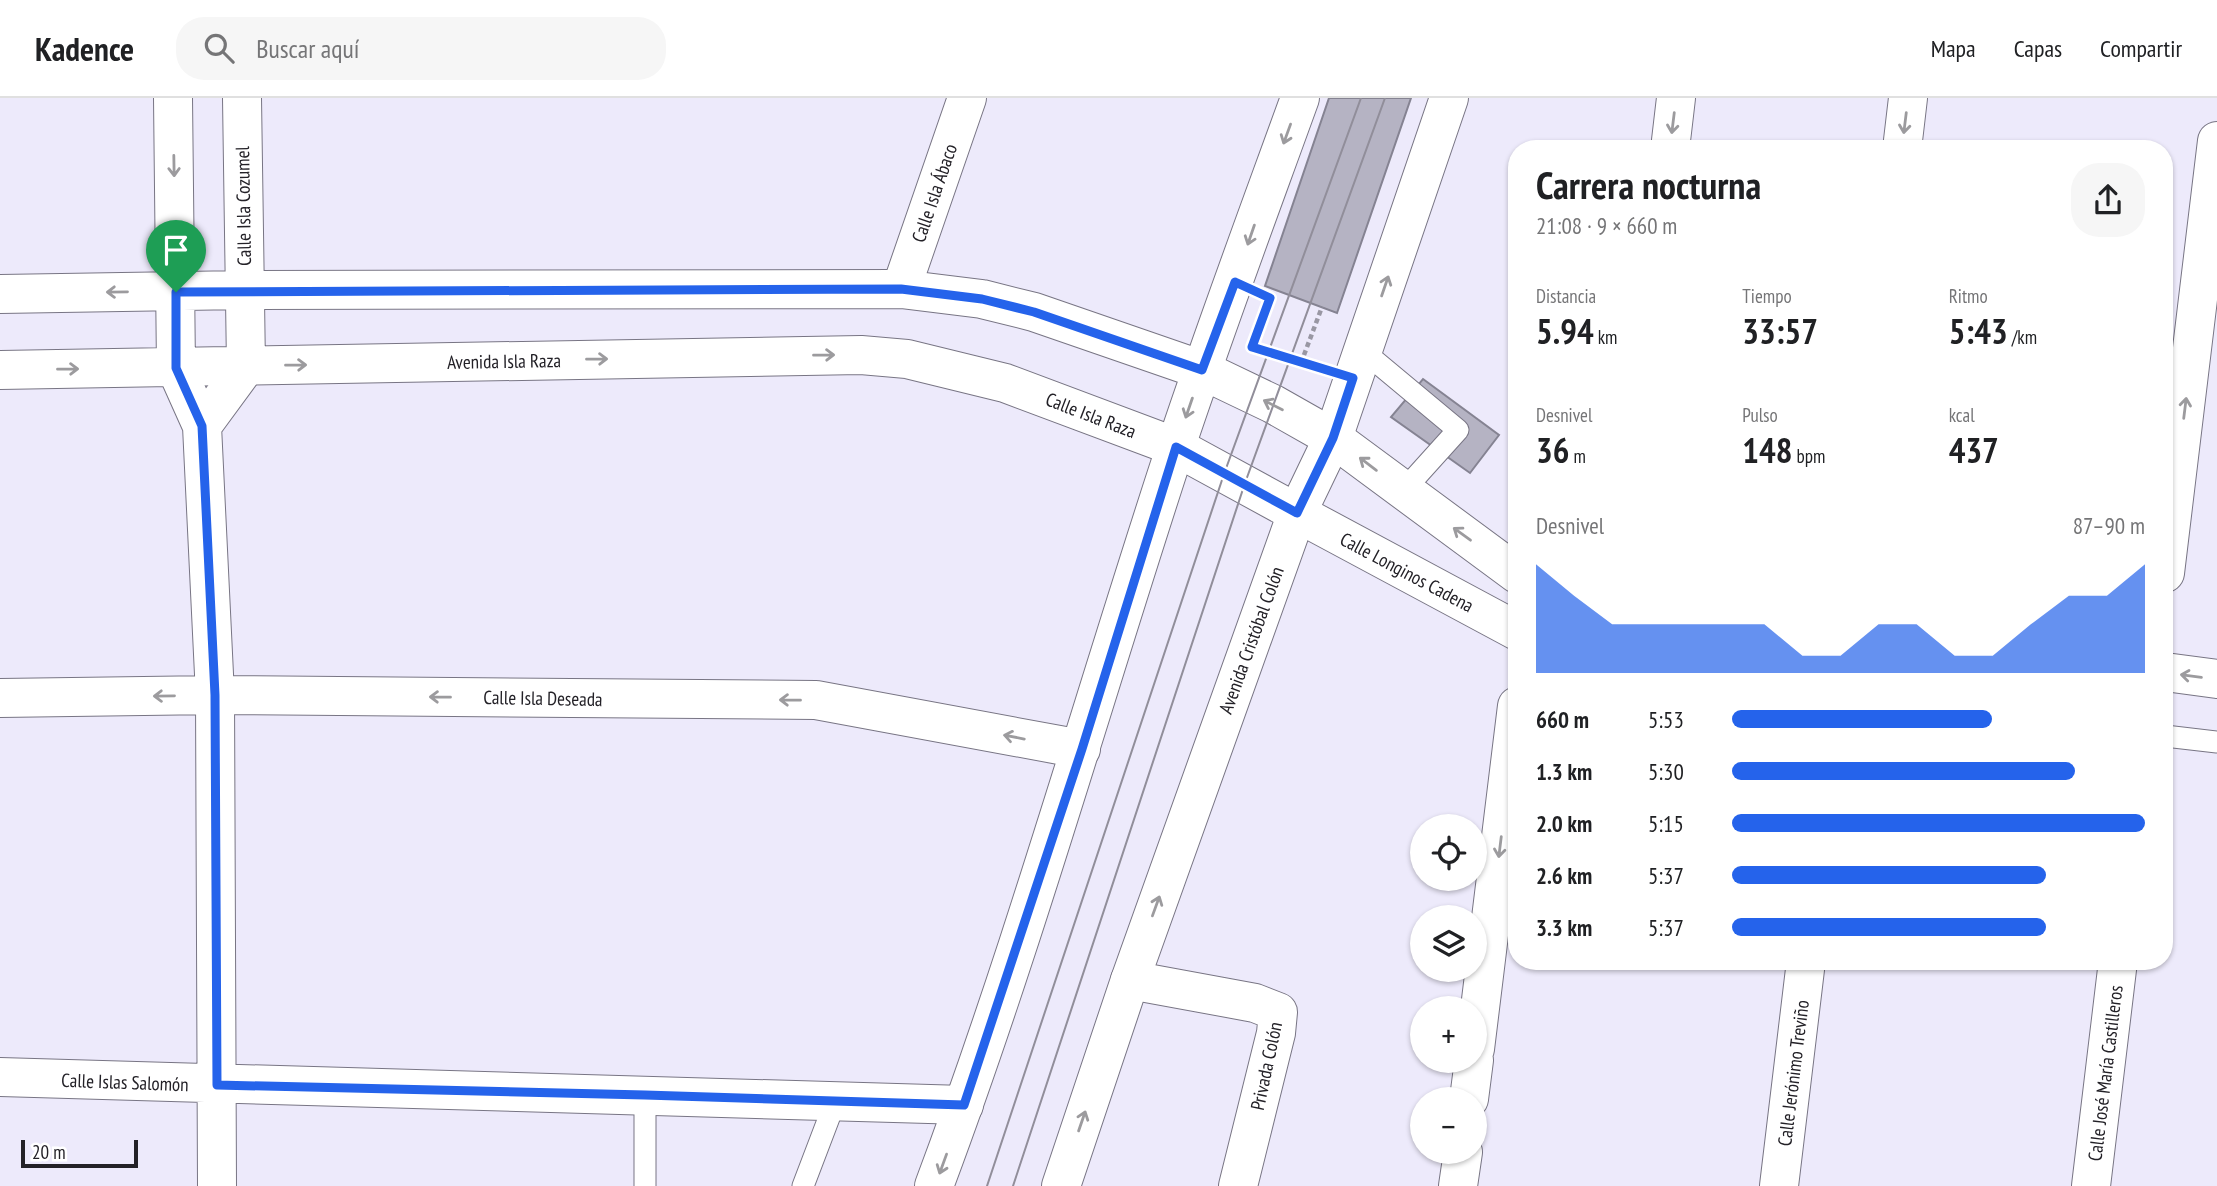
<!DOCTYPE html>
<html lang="es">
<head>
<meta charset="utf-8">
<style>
	body { margin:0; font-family:"PT Sans Narrow",sans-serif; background:#f6f6f6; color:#202124; height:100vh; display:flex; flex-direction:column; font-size:26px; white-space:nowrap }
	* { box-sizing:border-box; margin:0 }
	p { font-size:23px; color:#757577 }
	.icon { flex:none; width:38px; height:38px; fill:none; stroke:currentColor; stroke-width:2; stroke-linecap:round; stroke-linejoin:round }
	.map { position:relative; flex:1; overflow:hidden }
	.details { position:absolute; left:1508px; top:42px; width:665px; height:830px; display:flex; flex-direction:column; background:#fff; border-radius:28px; box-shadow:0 2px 5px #0004 }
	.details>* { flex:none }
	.tools { position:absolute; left:1410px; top:716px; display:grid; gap:14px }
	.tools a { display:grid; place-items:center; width:77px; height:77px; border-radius:50%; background:#fff; box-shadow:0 2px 5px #0004; font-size:35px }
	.scale { position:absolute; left:21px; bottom:18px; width:117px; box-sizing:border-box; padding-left:7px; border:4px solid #232127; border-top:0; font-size:19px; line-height:24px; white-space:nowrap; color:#232127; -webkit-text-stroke:5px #fff; paint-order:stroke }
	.pin { position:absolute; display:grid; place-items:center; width:60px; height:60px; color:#fff; margin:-72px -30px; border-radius:50% 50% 50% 0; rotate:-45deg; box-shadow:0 0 7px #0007 }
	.pin .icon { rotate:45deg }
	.round { display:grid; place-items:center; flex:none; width:74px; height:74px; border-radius:28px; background:#f6f6f6 }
	.head { display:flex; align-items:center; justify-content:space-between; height:119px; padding:0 28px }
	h1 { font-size:38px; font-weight:600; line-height:52px }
	.metrics { display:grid; grid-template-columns:repeat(3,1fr); gap:10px; height:119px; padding:7px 28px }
	.metrics div { display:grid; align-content:center }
	.metrics b { font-size:35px; font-weight:600 }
	.metrics small { font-size:19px; font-weight:400 }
	.metrics p { font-size:19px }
	.chart { height:196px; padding:14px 28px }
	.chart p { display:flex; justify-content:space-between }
	.chart svg { width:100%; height:126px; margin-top:7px; fill:#2563eb; opacity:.7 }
	ul { padding:0 28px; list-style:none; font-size:23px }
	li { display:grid; grid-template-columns:112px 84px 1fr; align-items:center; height:52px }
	li i { height:18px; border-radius:9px; background:#2563eb }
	header { display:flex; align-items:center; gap:42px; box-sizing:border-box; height:98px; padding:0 35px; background:#fff; border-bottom:2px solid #e0e0e0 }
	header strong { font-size:33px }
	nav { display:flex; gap:38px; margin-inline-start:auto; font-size:24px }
	.search { width:490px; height:63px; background:#f6f6f6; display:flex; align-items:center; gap:18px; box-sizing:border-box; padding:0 24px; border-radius:28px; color:#757577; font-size:26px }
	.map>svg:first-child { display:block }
	.building { fill:#b5b3c3; stroke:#858392; stroke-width:2 }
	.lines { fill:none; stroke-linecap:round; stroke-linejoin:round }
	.lane-casing { stroke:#787584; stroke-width:23 }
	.street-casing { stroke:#787584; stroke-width:40 }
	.secondary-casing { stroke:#787584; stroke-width:40 }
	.primary-casing { stroke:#787584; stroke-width:40 }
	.path { stroke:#9997a3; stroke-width:4.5; stroke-dasharray:5 3.5; stroke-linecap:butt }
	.lane { stroke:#fff; stroke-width:21 }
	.street { stroke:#fff; stroke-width:38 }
	.secondary { stroke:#fff; stroke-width:38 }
	.primary { stroke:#fff; stroke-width:38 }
	.tram { stroke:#918e9a; stroke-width:2 }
	.oneway { stroke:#9c9b9e }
	.route-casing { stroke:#fff; stroke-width:14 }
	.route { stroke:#2563eb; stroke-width:9 }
	.labels { text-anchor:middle; stroke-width:6; stroke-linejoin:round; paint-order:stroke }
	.street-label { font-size:19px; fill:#232127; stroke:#fff }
</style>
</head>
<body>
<header>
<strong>Kadence</strong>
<div class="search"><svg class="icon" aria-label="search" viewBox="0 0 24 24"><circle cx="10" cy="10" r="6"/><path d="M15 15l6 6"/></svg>Buscar aquí</div>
<nav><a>Mapa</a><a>Capas</a><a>Compartir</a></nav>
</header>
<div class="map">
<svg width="2217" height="1088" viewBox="0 0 2217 1088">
	<rect width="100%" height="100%" fill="#edeafb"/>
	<path class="building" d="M 1329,0 L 1411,0 L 1337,215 L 1265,188 Z
		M 1423,281 L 1499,337 L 1470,375 L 1391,319 Z"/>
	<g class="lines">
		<defs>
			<path id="lane" d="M 1362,252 L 1458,332 L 1403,393
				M 2165,638 L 2217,644
				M 645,1088 L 645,997
				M 803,1088 L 835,1004"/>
			<path id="street" d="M 1670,51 L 1676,0
				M 1902,51 L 1908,0
				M 901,191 L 967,0
				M 176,270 L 202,328 L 215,597 L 217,1088
				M 202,328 L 246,268
				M 1333,340 L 1517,476
				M 1297,415 L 1517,533
				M 2165,475 L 2217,43
				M 2165,574 L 2217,581
				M 0,600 L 215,597 L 816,602 L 1081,651
				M 1130,882 L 1255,905 L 1278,914 L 1276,935 L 1238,1088
				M 1475,951 L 1517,608
				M 0,979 L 964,1007
				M 1469,1001 L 1474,962
				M 1458,1088 L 1463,1054
				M 1779,1088 L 1806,863
				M 2091,1088 L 2118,863"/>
			<path id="secondary" d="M 173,0 L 176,270
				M 242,0 L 246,268
				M 0,196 L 244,192 L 901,191 L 982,201 L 1034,214 L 1202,272 L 1273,306 L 1333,340
				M 0,272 L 861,257 L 907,261 L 1005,285 L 1176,349 L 1297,415"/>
			<path id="primary" d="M 934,1088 C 1025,845 1095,594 1176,348 C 1215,231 1258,116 1300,0
				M 1061,1088 L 1130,882 L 1297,415 L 1333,340 L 1449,0"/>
		</defs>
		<use href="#lane" class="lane-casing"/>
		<use href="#street" class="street-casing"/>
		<use href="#secondary" class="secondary-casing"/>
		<use href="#primary" class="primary-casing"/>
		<path class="path" d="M 1252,248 L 1316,269
			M 1301,265 L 1322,209"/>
		<use href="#lane" class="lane"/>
		<use href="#street" class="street"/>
		<use href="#secondary" class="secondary"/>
		<use href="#primary" class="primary"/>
		<path class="tram" d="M 987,1088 L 1224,376 L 1361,0
			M 1013,1088 L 1245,385 L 1385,0"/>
	</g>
	<defs><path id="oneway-shaft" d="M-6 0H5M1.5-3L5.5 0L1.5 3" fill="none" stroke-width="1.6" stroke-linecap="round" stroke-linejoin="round" transform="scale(1.75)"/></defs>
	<g class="oneway">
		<use href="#oneway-shaft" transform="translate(1673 25) rotate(97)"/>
		<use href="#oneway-shaft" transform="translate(1905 25) rotate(97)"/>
		<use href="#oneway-shaft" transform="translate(1287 36) rotate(110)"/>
		<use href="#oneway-shaft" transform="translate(174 68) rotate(89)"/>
		<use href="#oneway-shaft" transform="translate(1251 137) rotate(109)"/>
		<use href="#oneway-shaft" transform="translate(1385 188) rotate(-71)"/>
		<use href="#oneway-shaft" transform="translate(117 194) rotate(179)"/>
		<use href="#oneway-shaft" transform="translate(824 257) rotate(-1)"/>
		<use href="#oneway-shaft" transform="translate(597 261) rotate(-1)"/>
		<use href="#oneway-shaft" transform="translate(296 267) rotate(-1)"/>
		<use href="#oneway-shaft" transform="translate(68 271) rotate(-1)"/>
		<use href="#oneway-shaft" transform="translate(1273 307) rotate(-153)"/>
		<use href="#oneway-shaft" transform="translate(1189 310) rotate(109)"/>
		<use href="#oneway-shaft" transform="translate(2185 310) rotate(-83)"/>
		<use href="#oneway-shaft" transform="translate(1368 366) rotate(-143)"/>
		<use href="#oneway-shaft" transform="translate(1462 436) rotate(-144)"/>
		<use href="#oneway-shaft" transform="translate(2191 578) rotate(-173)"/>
		<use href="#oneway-shaft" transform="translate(164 598) rotate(179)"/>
		<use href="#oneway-shaft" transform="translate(440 599) rotate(-179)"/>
		<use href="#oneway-shaft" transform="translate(790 602) rotate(-179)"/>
		<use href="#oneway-shaft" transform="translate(1014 639) rotate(-169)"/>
		<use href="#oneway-shaft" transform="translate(1500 749) rotate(97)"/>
		<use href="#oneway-shaft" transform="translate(1156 808) rotate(-70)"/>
		<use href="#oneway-shaft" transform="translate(1082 1023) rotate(-71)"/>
		<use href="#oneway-shaft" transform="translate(943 1066) rotate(110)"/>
	</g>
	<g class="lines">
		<defs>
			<path id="route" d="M 1235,184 L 1270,200 L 1252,249 L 1353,280 L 1333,340 L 1297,415 L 1176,349 L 1082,651 L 964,1007 L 645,997 L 217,987 L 215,597 L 202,328 L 176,270 L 176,194 L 901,191 L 982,201 L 1034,214 L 1202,272 Z"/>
		</defs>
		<use href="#route" class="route-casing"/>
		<use href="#route" class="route"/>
	</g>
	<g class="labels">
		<g class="street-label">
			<text transform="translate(934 95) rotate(-71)" y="7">Calle Isla Ábaco</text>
			<text transform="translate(243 108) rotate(-91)" y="7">Calle Isla Cozumel</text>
			<text transform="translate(504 263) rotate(-1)" y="7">Avenida Isla Raza</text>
			<text transform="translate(1091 317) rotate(21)" y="7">Calle Isla Raza</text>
			<text transform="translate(1407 474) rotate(28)" y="7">Calle Longinos Cadena</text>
			<text transform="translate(1251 542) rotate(-70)" y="7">Avenida Cristóbal Colón</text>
			<text transform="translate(543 600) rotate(1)" y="7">Calle Isla Deseada</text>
			<text transform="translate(1266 968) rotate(-78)" y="7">Privada Colón</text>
			<text transform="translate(1793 975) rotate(-83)" y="7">Calle Jerónimo Treviño</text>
			<text transform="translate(2105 975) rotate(-83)" y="7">Calle José María Castilleros</text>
			<text transform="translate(125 984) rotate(2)" y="7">Calle Islas Salomón</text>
		</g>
	</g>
</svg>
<div class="tools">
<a><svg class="icon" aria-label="locate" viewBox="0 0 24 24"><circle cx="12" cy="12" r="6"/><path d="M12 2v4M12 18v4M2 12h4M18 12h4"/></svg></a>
<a><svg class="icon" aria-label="layers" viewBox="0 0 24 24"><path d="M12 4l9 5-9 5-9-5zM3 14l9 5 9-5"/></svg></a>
<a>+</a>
<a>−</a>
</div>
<div class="scale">20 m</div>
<div class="pin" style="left:176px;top:194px;background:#1e9e55"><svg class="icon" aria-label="arrive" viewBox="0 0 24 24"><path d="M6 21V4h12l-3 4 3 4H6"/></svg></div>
<section class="details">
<div class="head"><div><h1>Carrera nocturna</h1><p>21:08 · 9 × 660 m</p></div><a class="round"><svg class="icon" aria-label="share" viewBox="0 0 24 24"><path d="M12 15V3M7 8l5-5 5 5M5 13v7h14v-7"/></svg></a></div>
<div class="metrics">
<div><p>Distancia</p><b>5.94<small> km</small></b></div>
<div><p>Tiempo</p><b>33:57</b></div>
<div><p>Ritmo</p><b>5:43<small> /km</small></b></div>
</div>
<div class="metrics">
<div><p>Desnivel</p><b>36<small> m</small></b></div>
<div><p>Pulso</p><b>148<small> bpm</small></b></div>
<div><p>kcal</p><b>437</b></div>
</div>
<div class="chart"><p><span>Desnivel</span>87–90 m</p>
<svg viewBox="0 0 160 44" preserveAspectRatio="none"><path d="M0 44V6L10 17L20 27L30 27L40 27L50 27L60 27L70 38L80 38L90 27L100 27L110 38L120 38L130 27L140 17L150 17L160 6V44z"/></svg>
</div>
<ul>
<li><b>660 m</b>5:53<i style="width:63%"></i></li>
<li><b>1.3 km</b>5:30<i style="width:83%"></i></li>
<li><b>2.0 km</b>5:15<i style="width:100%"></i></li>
<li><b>2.6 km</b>5:37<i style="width:76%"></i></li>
<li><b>3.3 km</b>5:37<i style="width:76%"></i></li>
</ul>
</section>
</div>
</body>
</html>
